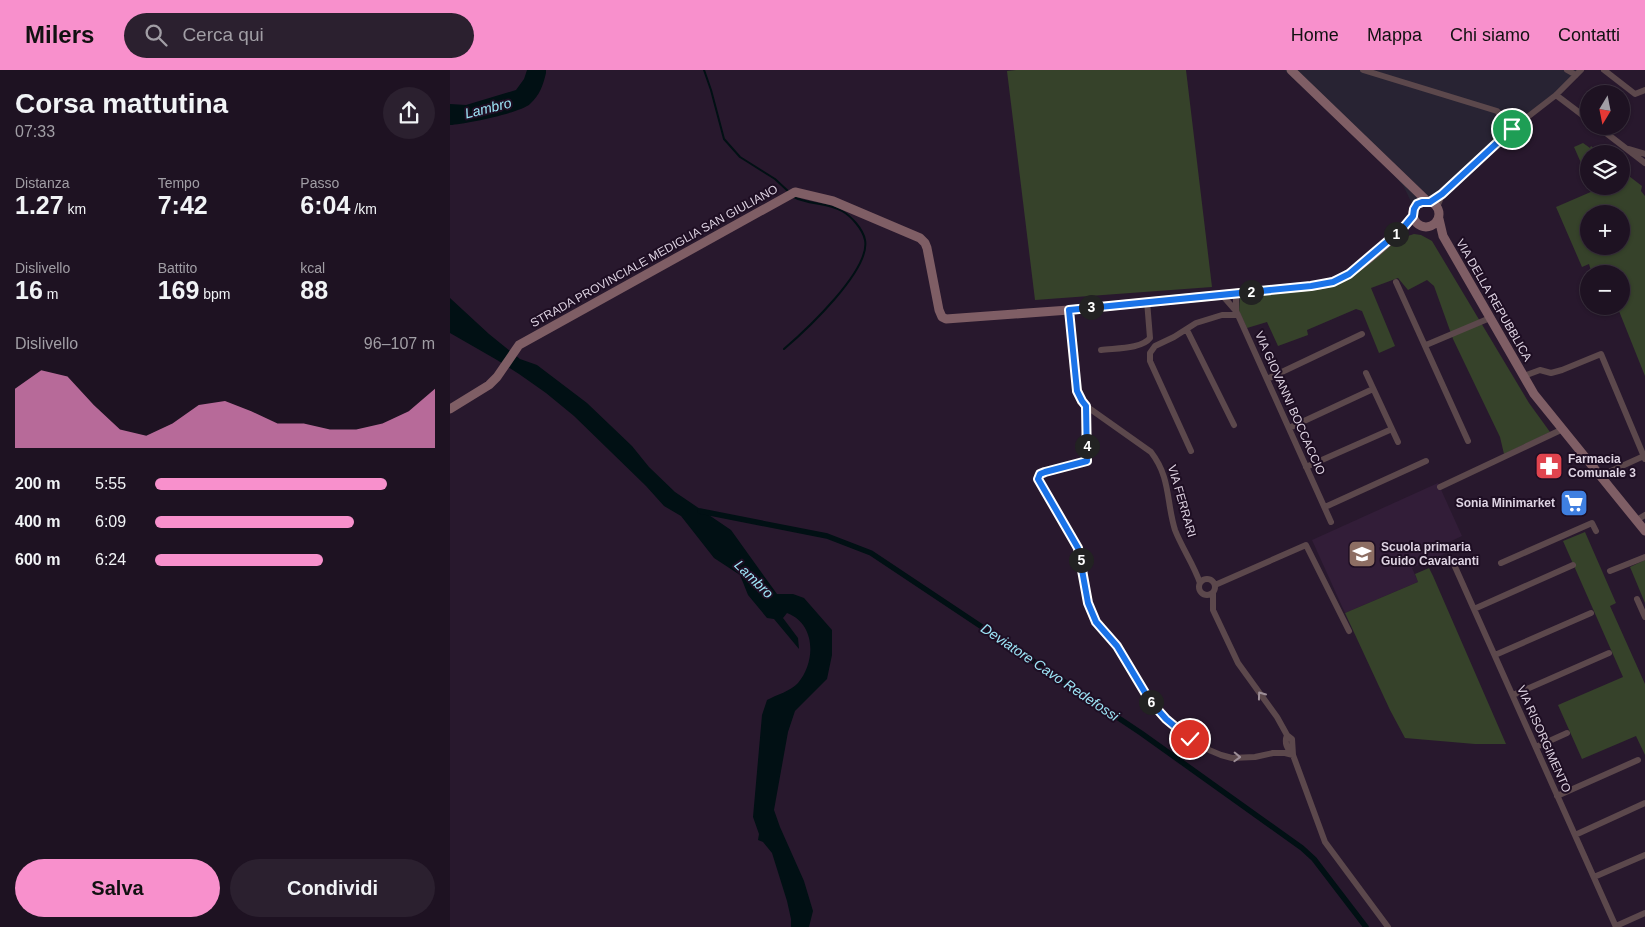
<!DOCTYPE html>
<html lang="it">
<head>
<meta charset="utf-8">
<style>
	body { margin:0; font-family:Helvetica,sans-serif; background:#2b202f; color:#f1f3f6; height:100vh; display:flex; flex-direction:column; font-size:19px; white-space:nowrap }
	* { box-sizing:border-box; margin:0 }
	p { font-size:16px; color:#a19ea5 }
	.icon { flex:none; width:28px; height:28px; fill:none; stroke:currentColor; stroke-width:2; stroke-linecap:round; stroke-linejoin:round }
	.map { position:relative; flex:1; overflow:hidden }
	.side { display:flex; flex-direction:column; background:#1e1222; width:450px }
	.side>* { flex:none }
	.needle { width:32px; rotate:190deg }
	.buttons { position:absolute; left:1130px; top:15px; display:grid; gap:10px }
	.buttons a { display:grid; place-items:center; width:50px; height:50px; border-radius:50%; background:#1e1222; box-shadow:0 1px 4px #0004,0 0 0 1px #3c3240; font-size:25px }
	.pin { position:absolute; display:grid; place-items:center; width:42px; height:42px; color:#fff; margin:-21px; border:2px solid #fff; border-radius:50%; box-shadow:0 1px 5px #0007 }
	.km { position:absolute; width:25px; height:25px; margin:-12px; border-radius:50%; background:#222; color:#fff; font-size:14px; line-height:25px; text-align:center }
	.round { display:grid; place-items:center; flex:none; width:52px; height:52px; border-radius:26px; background:#2b202f }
	.head { display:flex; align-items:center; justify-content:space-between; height:85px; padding:0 15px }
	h1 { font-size:28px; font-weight:700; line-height:38px }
	.stats { display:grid; grid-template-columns:repeat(3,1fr); gap:8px; height:85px; padding:5px 15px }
	.stats div { display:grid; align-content:center }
	.stats b { font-size:25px; font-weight:700 }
	.stats small { font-size:14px; font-weight:400 }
	.stats p { font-size:14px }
	.chart { height:140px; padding:10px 15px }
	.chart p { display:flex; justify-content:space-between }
	.chart svg { width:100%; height:90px; margin-top:5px; fill:#f890cc; opacity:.7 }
	.button { display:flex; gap:10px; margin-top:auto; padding:10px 15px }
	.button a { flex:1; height:58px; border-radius:30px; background:#f890cc; color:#111; font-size:20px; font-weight:700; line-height:58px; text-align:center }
	.button a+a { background:#2b202f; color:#f1f3f6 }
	ul { padding:0 15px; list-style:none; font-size:16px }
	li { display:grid; grid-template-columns:80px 60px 1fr; align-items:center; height:38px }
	li i { height:12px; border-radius:6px; background:#f890cc }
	header { display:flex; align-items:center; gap:30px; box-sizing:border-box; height:70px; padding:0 25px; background:#f890cc; color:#111 }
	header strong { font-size:24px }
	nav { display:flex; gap:28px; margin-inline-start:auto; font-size:18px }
	.search { width:350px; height:45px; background:#2b202f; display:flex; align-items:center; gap:12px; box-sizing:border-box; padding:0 18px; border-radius:28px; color:#a19ea5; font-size:19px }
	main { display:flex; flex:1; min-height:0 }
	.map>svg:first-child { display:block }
	.built { fill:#321d38 }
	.industrial { fill:#282333 }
	.green { fill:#36422a; fill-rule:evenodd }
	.water { fill:#011014 }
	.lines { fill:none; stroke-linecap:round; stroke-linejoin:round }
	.stream { stroke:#011014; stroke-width:2 }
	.canal { stroke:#011014; stroke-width:5.5 }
	.street { stroke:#5c484c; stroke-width:6 }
	.secondary { stroke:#7f5e65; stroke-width:9 }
	.oneway { stroke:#9d8e97 }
	.route-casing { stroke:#fff; stroke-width:10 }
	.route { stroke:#1a73e8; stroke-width:6 }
	.labels { text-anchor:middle; stroke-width:4; stroke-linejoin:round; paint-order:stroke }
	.street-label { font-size:12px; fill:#ded3e2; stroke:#1e0e23 }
	.poi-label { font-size:12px; font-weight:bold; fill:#ded3e2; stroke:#1e0e23; text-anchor:start }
	.water-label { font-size:14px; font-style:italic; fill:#9ee6f8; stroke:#1e0e23 }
</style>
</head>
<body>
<header>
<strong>Milers</strong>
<div class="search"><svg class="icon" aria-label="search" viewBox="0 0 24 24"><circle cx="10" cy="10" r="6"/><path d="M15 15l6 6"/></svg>Cerca qui</div>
<nav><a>Home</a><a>Mappa</a><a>Chi siamo</a><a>Contatti</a></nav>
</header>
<main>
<section class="side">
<div class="head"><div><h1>Corsa mattutina</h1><p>07:33</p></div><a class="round"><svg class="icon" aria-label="share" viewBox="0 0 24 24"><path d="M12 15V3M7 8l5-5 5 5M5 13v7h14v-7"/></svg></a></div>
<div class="stats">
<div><p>Distanza</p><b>1.27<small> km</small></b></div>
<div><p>Tempo</p><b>7:42</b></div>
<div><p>Passo</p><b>6:04<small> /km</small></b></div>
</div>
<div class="stats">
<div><p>Dislivello</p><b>16<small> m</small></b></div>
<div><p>Battito</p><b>169<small> bpm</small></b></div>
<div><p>kcal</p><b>88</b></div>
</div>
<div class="chart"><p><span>Dislivello</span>96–107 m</p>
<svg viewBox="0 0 160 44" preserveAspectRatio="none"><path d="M0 44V15L10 6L20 9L30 23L40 35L50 38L60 32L70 23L80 21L90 26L100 32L110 32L120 35L130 35L140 32L150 26L160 15V44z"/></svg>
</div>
<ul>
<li><b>200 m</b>5:55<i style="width:83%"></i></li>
<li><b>400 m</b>6:09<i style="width:71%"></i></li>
<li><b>600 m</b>6:24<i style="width:60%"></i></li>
</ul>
<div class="button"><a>Salva</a><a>Condividi</a></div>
</section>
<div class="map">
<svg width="1195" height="857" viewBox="0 0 1195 857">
	<rect width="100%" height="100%" fill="#28182d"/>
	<path class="built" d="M 988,413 L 1012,466 L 993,475 L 996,483 L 962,498 L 968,512 L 895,543 L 862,470 Z"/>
	<path class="industrial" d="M 834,0 L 1128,0 L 1105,24 L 992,122 L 979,129 L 970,130 L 963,136 L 954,117 L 942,103 Z"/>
	<path class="green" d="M 566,0 L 736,0 L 762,217 L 585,230 L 557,1 Z
		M 1133,73 L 1140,78 L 1141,76 L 1151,84 L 1139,84 L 1139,111 L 1124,77 Z
		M 1171,100 L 1192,116 L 1191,121 L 1195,126 L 1195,306 L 1167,236 L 1171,236 L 1171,204 L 1142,204 L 1139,194 L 1132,197 L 1106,137 L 1143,121 L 1141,116 L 1171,116 ZM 1139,144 L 1171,144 L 1171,176 L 1139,176 Z
		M 964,164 L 971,165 L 982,171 L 1079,333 L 1100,362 L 1054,384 L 1050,367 L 1003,269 L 984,216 L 977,210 L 958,220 L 948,208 L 921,218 L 945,276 L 929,283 L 912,241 L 906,239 L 857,260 L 858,265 L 828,276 L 817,252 L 797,258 L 789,241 L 790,226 L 884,215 L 900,208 L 949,169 Z
		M 1135,462 L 1166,533 L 1160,536 L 1195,614 L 1195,685 L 1186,666 L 1132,689 L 1108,635 L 1173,607 L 1113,471 Z
		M 1195,490 L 1195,533 L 1180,497 Z
		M 979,498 L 983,506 L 1056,674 L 1025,674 L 955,668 L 940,640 L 895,543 L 968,512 L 965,504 Z"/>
	<path class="water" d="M 77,0 L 96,0 L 96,3 C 93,15 90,25 80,34 C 70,43 15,54 0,55 L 0,34 L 16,35 L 66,20 L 74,9 Z
		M 0,228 L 39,264 L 70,289 L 87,295 L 137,333 L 182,376 L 199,397 L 225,422 L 281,460 L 327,524 L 343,524 L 354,528 L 382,560 L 382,585 L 377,609 L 345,641 L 338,662 L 324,740 L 330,757 L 354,811 L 363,841 L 359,857 L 341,857 L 341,849 L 337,831 L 322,783 L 313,772 L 308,770 L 309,764 L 303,747 L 312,645 L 317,630 C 326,625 341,621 348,613 C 366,592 366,554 337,543 L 333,548 L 348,568 L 349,579 L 324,549 L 317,548 L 298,525 L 290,505 L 264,488 L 231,446 L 214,436 L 196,416 L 124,346 L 96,323 L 69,304 L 47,290 L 0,263 Z"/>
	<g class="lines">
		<path class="stream" d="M 254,0 L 261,20 L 274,69 L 290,87 L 325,109 L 339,122
			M 334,279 C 355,261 421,200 415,170 C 413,159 401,146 392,141 C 377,132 359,135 344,127"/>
		<path class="canal" d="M 250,441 L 377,466 L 421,483 L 691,663 L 852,778 L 864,789 L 916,857"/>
		<path class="street" d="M 913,0 L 1047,41 L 1053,48
			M 1117,0 L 1126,5
			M 1154,0 L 1185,24 L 1195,20
			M 1106,25 L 1139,50
			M 1053,48 L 1058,48 L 1069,54
			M 1053,48 L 1053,54 L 1057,64
			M 1147,56 L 1195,93
			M 1179,79 L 1195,84
			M 980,131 L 992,124 L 1062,59 L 1106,25 L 1131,0
			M 987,137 L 992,125
			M 946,212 L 1018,371
			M 786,223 L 786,241 L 788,245 L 881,452
			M 772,225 L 786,241
			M 619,240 L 627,321 L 632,331 L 636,336 L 701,382 C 721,408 716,431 725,460 C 732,478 744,495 750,513
			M 737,260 L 784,355
			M 976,275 L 1040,248
			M 651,280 C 665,278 692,279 700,268 L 697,231
			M 916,303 L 948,372
			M 1074,306 L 1090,300 L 1101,303 L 1112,300 L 1151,284 L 1195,389
			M 817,309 L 912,264
			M 636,336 L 637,391 L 595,401 L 590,404 L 588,409 L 628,478 L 638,533 L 646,552 L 667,576 L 701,631 L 716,649 L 740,669 L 759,680 L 771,685 L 782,688 L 805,687 L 823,683 L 835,683 L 843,685
			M 839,358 L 923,319
			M 741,381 L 700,291 L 700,283 L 705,276 L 724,267 L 746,253 L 772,245 L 788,245
			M 856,397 L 942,359
			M 1150,406 L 1194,386
			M 990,417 L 1113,359
			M 875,437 L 976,391
			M 1188,452 L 1190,448 L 1195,445
			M 1002,490 L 1166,857
			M 1051,493 L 1142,453 L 1146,461
			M 1160,501 L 1195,487
			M749 517a8 8 0 1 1 16 0a8 8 0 1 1-16 0Z
			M 765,515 L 856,475 L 899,561
			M 763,523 L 763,540 L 788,593 L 827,647 L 837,665 L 842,669 L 843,685 L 875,772 L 938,857
			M 1187,529 L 1195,547
			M 1024,539 L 1123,495
			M 1045,585 L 1141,543
			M 1063,625 L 1159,583
			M 837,665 C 834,673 837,678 842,684
			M 1086,677 L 1117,663
			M 1107,726 L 1188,690
			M 1125,765 L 1195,733
			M 1144,807 L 1195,785
			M 1166,856 L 1195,843"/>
		<path class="secondary" d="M 841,0 L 977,131
			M963 144a13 13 0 1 1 26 0a13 13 0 1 1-26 0Z
			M 989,149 L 993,166 L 1084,324 L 1195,461
			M 0,339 L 39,315 L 47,307 L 69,275 L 345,122 L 383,131 L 470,168 L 475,173 L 477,178 L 489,240 L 492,247 L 496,249 L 619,240 L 861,216 C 869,215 877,214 884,211 C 906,203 948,165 963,146"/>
	</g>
	<defs><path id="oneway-chevron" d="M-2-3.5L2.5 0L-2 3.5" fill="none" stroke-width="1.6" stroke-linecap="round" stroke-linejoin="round" transform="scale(1.25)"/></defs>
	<g class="oneway">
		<use href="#oneway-chevron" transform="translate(811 625) rotate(-126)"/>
		<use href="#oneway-chevron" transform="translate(787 687) rotate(2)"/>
	</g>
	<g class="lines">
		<defs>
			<path id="route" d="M 740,669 L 716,649 L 700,631 L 667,576 L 646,552 L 638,533 L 628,478 L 588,409 L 590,404 L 595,402 L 637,391 L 636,336 L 632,331 L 627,321 L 619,240 L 861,216 L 883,212 L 899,204 L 953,158 L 963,146 L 964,139 L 967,134 L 972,132 L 980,132 L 992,124 L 1062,59"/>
		</defs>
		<use href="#route" class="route-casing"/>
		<use href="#route" class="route"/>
	</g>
	<defs>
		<symbol id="pharmacy-square" viewBox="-11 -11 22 22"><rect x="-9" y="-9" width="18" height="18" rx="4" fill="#e0444e" stroke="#1e0e23"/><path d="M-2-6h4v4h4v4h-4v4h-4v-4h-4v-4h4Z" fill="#fff"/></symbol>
		<symbol id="supermarket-square" viewBox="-11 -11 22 22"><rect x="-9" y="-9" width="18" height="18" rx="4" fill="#3f7fe0" stroke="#1e0e23"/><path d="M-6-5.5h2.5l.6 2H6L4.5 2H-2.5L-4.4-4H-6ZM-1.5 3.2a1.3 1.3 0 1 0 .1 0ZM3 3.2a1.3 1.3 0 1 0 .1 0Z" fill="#fff"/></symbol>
		<symbol id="school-square" viewBox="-11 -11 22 22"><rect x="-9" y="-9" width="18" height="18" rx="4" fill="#8d6e63" stroke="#1e0e23"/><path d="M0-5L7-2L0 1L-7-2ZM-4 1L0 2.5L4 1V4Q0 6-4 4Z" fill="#fff"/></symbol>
	</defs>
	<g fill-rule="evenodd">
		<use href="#pharmacy-square" x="1083" y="380" width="32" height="32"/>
		<use href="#supermarket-square" x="1108" y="417" width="32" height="32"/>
		<use href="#school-square" x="896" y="468" width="32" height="32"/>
	</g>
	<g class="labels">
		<g class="street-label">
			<text transform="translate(204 186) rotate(-29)" y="4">STRADA PROVINCIALE MEDIGLIA SAN GIULIANO</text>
			<text transform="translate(1044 230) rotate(60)" y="4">VIA DELLA REPUBBLICA</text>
			<text transform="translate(840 333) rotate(66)" y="4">VIA GIOVANNI BOCCACCIO</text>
			<text transform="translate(732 431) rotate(74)" y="4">VIA FERRARI</text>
			<text transform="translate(1094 669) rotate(66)" y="4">VIA RISORGIMENTO</text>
		</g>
		<g class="poi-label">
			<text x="1118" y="393">Farmacia<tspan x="1118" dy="14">Comunale 3</tspan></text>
			<text x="1105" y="437" text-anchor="end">Sonia Minimarket</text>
			<text x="931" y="481">Scuola primaria<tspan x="931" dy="14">Guido Cavalcanti</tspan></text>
		</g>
		<g class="water-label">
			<text transform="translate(38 38) rotate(-14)" y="5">Lambro</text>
			<text transform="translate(304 509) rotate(44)" y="5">Lambro</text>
			<text transform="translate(600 602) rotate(34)" y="5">Deviatore Cavo Redefossi</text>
		</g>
	</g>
</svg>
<div class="buttons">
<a><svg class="needle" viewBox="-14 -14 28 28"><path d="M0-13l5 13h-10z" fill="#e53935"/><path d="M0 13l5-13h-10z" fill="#a19ea5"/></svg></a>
<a><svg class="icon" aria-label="layers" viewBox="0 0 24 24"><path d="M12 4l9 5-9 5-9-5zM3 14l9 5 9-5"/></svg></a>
<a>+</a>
<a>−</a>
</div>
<div class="pin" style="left:1062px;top:59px;background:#1e9e55"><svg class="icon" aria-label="arrive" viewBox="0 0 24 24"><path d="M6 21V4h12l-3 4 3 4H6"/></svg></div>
<div class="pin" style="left:740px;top:669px;background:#d93025"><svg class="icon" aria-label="check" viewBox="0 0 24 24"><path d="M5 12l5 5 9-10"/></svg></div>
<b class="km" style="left:946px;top:164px">1</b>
<b class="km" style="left:801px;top:222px">2</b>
<b class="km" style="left:641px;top:237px">3</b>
<b class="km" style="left:637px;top:376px">4</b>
<b class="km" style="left:631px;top:490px">5</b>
<b class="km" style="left:701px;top:632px">6</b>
</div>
</main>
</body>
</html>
